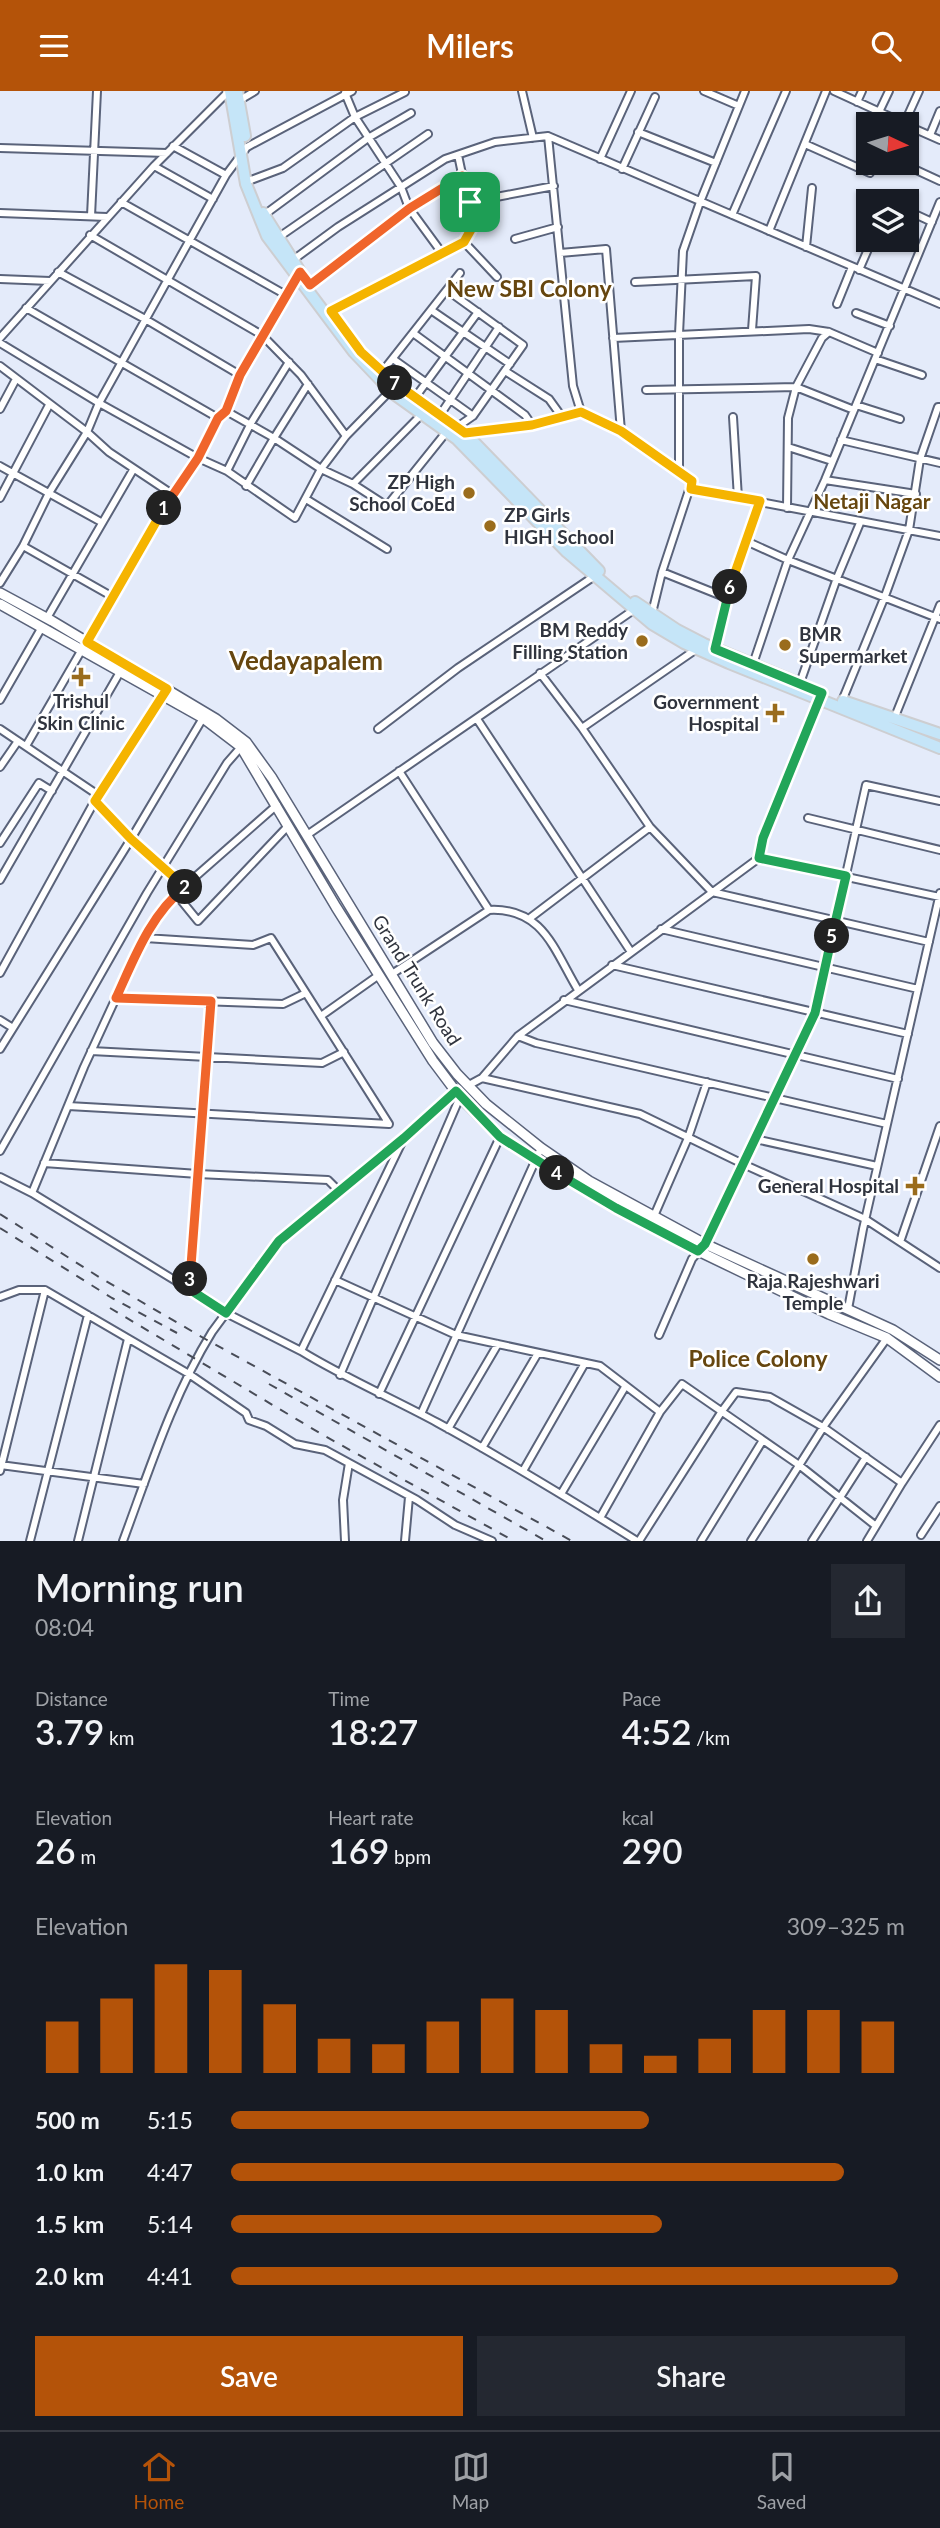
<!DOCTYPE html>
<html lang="en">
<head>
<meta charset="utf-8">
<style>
	body { margin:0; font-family:Lato,sans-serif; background:#242831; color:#f1f3f6; height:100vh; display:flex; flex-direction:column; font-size:26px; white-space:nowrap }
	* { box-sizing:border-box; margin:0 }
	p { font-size:23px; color:#9ea1a6 }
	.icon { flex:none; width:38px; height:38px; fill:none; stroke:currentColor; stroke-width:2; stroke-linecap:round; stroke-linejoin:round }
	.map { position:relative; height:1450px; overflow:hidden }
	.drawer { display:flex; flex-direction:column; background:#171b24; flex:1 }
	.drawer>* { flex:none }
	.needle { width:46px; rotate:94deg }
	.buttons { position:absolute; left:856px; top:21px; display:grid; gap:14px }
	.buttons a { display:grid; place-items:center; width:63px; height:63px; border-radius:0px; background:#171b24; box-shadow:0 2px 5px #0004; font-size:35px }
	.pin { position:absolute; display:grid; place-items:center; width:60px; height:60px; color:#fff; margin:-30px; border-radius:14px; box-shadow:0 4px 10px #0006 }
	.km { position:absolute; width:35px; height:35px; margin:-18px; border-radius:50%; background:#222; color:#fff; font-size:19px; line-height:35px; text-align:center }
	.round { display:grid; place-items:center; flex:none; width:74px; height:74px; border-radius:0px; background:#242831 }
	.summary { display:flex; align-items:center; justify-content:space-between; height:119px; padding:0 35px }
	h1 { font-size:38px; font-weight:600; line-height:52px }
	.stats { display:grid; grid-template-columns:repeat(3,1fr); gap:10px; height:119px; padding:7px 35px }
	.stats div { display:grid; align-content:center }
	.stats b { font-size:35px; font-weight:600 }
	.stats small { font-size:19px; font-weight:400 }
	.stats p { font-size:19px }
	.chart { height:196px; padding:14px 35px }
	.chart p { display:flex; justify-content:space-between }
	.chart svg { width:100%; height:126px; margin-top:7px; stroke:#b45309; stroke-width:6 }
	.cta { display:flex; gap:14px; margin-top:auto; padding:14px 35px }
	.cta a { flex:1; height:80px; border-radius:0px; background:#b45309; color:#fff; font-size:28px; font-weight:600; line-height:80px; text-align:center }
	.cta a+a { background:#242831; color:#f1f3f6 }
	ul { padding:0 35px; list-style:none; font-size:23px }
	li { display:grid; grid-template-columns:112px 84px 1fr; align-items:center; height:52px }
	li i { height:18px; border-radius:9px; background:#b45309 }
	header { display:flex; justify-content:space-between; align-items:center; height:91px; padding:0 35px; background:#b45309; color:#fff; font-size:32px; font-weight:600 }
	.tab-bar { display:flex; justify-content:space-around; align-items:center; height:98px; border-top:2px solid #363941; background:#171b24; font-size:19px; color:#9ea1a6 }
	.tab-bar a { display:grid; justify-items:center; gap:4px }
	.tab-bar .active { color:#b45309 }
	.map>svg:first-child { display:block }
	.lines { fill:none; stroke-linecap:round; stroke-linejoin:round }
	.street-casing { stroke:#5a637a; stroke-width:10 }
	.secondary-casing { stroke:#5a637a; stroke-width:12 }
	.primary-casing { stroke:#cdced1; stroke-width:14 }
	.street { stroke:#fff; stroke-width:6 }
	.secondary { stroke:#fff; stroke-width:9 }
	.primary { stroke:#c5e5f8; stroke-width:10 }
	.rail { stroke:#484c57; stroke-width:2; stroke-dasharray:9 9; stroke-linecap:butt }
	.split-1-casing { stroke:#fff; stroke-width:14 }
	.split-2-casing { stroke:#fff; stroke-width:14 }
	.split-3-casing { stroke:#fff; stroke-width:14 }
	.split-4-casing { stroke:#fff; stroke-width:14 }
	.split-5-casing { stroke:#fff; stroke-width:14 }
	.split-6-casing { stroke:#fff; stroke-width:14 }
	.split-7-casing { stroke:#fff; stroke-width:14 }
	.split-8-casing { stroke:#fff; stroke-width:14 }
	.split-1 { stroke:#f0652b; stroke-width:9 }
	.split-2 { stroke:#f5b400; stroke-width:9 }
	.split-3 { stroke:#f0652b; stroke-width:9 }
	.split-4 { stroke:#22a559; stroke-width:9 }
	.split-5 { stroke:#22a559; stroke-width:9 }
	.split-6 { stroke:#22a559; stroke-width:9 }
	.split-7 { stroke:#f5b400; stroke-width:9 }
	.split-8 { stroke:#f5b400; stroke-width:9 }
	.poi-dot { fill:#9a6c1c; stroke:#fff; stroke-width:2.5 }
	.labels { text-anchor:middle; stroke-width:5; stroke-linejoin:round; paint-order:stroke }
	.poi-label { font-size:19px; font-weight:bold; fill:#30343e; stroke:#fff; text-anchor:end }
	.street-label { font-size:19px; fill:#30343e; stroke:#fff }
	.neighbourhood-label { font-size:21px; font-weight:bold; fill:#66460f; stroke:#fff }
	.quarter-label { font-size:23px; font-weight:bold; fill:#66460f; stroke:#fff }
	.district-label { font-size:26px; font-weight:bold; fill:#66460f; stroke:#fff }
</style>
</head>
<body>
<header><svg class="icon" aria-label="menu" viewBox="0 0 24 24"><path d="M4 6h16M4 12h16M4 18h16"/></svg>Milers<svg class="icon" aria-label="search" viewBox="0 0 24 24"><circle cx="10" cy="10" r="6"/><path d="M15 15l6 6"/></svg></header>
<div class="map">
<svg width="940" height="1450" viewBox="0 0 940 1450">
	<rect width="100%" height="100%" fill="#e4ebfa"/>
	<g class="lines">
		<defs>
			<path id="street" d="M 522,0 L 533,47
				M 704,0 L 739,15
				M 834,0 L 906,33
				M 345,2 L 355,26 L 401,96 L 409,117 L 442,162
				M 240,9 L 255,0
				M 857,11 L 862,0
				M 879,21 L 889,0
				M 904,33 L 919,0
				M 906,34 L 940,49
				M 638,41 L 716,72
				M 930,44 L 940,20
				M 548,45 L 573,295 L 581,321
				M 805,53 L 870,82
				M 173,55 L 226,84
				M 0,57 L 167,62
				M 600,68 L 631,0
				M 901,72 L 940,90
				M 154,75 L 213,108
				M 622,78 L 655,6
				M 251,89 L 283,77 L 355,26 L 405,1
				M 121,111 L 286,204
				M 470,111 L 554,95
				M 906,119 L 932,131
				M 0,122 L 107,126
				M 264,124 L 368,47 L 411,22
				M 732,124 L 786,0
				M 91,125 L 97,0
				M 769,140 L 826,0
				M 90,144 L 262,244 L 301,284 L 346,345
				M 279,146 L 428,43
				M 515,148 L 558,136
				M 464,151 L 497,186
				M 806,156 L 812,97
				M 560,162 L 606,158 L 621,340
				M 293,169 L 338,136 L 445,68 L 495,51 L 548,45 L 940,213
				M 859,179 L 872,149
				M 58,181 L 145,228 L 240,284
				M 0,188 L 50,190
				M 635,191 L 756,185 L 752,239
				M 310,194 L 409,117 L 462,85
				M 447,199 L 523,254 L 473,325 L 457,336
				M 837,213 L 852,176
				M 26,217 L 218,327
				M 431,219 L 510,273
				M 331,220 L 464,151 L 473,135 L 458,64
				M 856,222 L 890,235
				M 413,242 L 525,324 L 532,334 L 465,342
				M 0,247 L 154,75 L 229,0
				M 613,247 L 809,238 L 829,241 L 878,262
				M 0,252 L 99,312 L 198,367 L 227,380 L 295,427 L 321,378 L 346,345 L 392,298
				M 393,268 L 473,325
				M 875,268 L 922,284
				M 0,275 L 87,341 L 109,361 L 172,403
				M 505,280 L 549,308 L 562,326
				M 382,281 L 460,182
				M 646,299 L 796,296 L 854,319
				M 414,308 L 478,221
				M 856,314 L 900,328
				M 0,318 L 16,288
				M 226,320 L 274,347 L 308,293
				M 440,324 L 499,236
				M 733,326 L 738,407
				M 532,334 L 581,321 L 621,340 L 692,390 L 662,481 L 652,522
				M 841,349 L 940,372
				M 788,356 L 832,370
				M 0,375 L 101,431
				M 227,380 L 251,332 L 289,271
				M 679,381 L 679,243 L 683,160 L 700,111 L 745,0
				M 825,389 L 916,403
				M 353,393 L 387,415 L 448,339
				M 246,395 L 274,347 L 321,378 L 353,393 L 423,322
				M 691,398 L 940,445
				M 0,407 L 49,314
				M 306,408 L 387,458
				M 787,417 L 788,327 L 796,296 L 822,247 L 829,241
				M 746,450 L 788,469 L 940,528
				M 23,455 L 113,506
				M 662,481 L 727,507
				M 0,492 L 23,455 L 49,402 L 87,341 L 99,312 L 226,84 L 247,56 L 352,0
				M 47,527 L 133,379
				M 715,558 L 727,507 L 760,410
				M 753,573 L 788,469 L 825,389 L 940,111
				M 540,582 L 582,637
				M 800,592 L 837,487 L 860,432
				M 0,609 L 42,536
				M 842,610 L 885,505 L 909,439 L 920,368 L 938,316 L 940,316
				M 477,628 L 631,861
				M 894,628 L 940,514
				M 0,638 L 98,704
				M 378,638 L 458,577 L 596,484
				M 26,655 L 172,403 L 198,367 L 218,327 L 226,320 L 240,284 L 297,185
				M 0,676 L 18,650
				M 399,680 L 489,819
				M 95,710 L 131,748 L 165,776 L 167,782 L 186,794
				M 808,727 L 940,759
				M 650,736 L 712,801 L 929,851
				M 307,744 L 635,518
				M 0,752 L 39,692 L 52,700
				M 759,767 L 940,806
				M 0,789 L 120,581
				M 176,803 L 198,830 L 288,735
				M 530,827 L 650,736 L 582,637 L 698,557
				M 661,838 L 918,898
				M 612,874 L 908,943
				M 0,882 L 98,704 L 164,603
				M 392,883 L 489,819 C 543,816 554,859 578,899
				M 116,907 L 283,913 L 306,902 L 271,847 L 253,854 L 145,847
				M 564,909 L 898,988
				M 321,925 L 379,884
				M 0,929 L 13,937
				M 518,945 L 536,952 L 887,1033
				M 0,958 L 131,748 L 203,627
				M 91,960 L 322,972 L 344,961
				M 482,987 L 640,1023 L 743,1073 L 865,1128 L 940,1177
				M 469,994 L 482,987 L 518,945 L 759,767 L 763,747 L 822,602
				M 68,1015 L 389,1033 L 306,902
				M 755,1048 L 877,1075
				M 0,1060 L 147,802 L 227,672 L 241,656
				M 44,1072 L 198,1083 L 328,1089 L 339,1100
				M 0,1086 L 32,1102 L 189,1198 L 210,910
				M 32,1102 L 84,976 L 138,859 L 155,829 L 170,808 L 277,714
				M 654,1125 L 688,1047 L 707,991
				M 900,1151 L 940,1035
				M 335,1189 L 456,1244 L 600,1275 L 660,1321 L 682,1293 L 799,1374 L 876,1435
				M 189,1198 L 226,1222 L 301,1260 L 402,1051
				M 0,1206 L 19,1199 L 45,1199 L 189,1283 L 246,1322 L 249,1329 L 266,1335 L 295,1353 L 325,1359 L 417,1409 L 455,1434 L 492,1450
				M 848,1218 L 863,1138 L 940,802
				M 659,1244 L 692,1168 L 705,1153 L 815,922 L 866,694 L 940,710
				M 301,1260 C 345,1287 392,1307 438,1332 C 506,1369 571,1409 637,1450
				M 340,1284 L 460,1006
				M 379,1303 L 500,1046
				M 421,1323 L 541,1057
				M 448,1338 L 498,1253
				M 482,1357 L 538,1262
				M 0,1374 L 144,1393
				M 0,1380 L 45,1199
				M 523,1380 L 585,1272
				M 561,1403 L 625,1296
				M 600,1427 L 660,1321
				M 921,1444 L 940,1415
				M 30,1450 L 88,1224
				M 78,1450 L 128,1248
				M 123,1450 C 149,1380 173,1304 212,1241 L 279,1150 L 404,1047 L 456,1000
				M 345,1450 L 343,1409 L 349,1372
				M 405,1450 L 409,1406
				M 639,1450 L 722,1320 L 736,1301 L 770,1306 L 823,1336 L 902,1392 L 940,1334
				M 701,1450 L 763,1349
				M 751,1450 L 826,1332 L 887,1247
				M 812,1450 L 866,1366
				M 867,1450 L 902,1392"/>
			<path id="secondary" d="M 0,502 L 52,530 L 216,628 L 246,651 L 272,687 L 433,952 L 457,983 L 486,1013 L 541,1057 L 589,1090 L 705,1153 L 893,1239 L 940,1269
				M 0,513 L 203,627 L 241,656 L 336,816 L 433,970 L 460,1006 L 500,1046 L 616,1117 L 690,1156 L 829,1223 L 887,1247 L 940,1286"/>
			<path id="primary" d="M 230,0 L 246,93 L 267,145 L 354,261 L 394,303 L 457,348 L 567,461 L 652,533 L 684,552 L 729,572 L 940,657
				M 237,0 L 245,45
				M 263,122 L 299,179
				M 379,279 L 414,308 L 465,342 L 599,480
				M 635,511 L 677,539 L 704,553 L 805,595
				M 843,610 L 940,643"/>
		</defs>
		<use href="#street" class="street-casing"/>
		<use href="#secondary" class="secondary-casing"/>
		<use href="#primary" class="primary-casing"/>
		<use href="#street" class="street"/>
		<use href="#secondary" class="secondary"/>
		<use href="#primary" class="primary"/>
		<path class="rail" d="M 0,1123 L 99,1186 L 207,1249 L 572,1450
			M 0,1137 L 112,1207 L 177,1242
			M 110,1217 L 323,1344 L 514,1450
			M 269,1293 L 546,1450"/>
	</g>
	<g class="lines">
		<defs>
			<path id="split-1" d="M 164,417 L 198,367 L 218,327 L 226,320 L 240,284 L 300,181 L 310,194 L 410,117 L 462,85 L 470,111"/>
			<path id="split-2" d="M 164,417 L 87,551 L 167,598 L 95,710 L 131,748 L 185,796"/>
			<path id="split-3" d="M 185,796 C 150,824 134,868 116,907 L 211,910 L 190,1188"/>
			<path id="split-4" d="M 190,1188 L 189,1198 L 226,1222 L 279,1150 L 404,1047 L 456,1000 L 500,1046 L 557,1082"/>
			<path id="split-5" d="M 557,1082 L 616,1117 L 698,1160 L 705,1153 L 815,922 L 832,845"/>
			<path id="split-6" d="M 730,496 L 715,558 L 822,602 L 763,747 L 759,767 L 846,785 L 832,845"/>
			<path id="split-7" d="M 395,292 L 465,342 L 532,334 L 581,321 L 621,340 L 692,390 L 691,398 L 760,410 L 730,496"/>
			<path id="split-8" d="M 395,292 L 361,261 L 331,220 L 464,151 L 473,135 L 470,111"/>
		</defs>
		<use href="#split-1" class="split-1-casing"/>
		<use href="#split-2" class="split-2-casing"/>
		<use href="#split-3" class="split-3-casing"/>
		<use href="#split-4" class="split-4-casing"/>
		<use href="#split-5" class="split-5-casing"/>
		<use href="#split-6" class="split-6-casing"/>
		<use href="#split-7" class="split-7-casing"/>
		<use href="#split-8" class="split-8-casing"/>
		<use href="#split-1" class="split-1"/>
		<use href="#split-2" class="split-2"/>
		<use href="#split-3" class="split-3"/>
		<use href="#split-4" class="split-4"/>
		<use href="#split-5" class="split-5"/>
		<use href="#split-6" class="split-6"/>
		<use href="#split-7" class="split-7"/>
		<use href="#split-8" class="split-8"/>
	</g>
	<g class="poi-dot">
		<circle cx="469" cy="402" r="7"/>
		<circle cx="490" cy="435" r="7"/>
		<circle cx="642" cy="550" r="7"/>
		<circle cx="785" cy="554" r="7"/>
		<path d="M77.5 575.5h7v7h7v7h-7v7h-7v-7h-7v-7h7z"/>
		<path d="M771.5 611.5h7v7h7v7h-7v7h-7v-7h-7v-7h7z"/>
		<path d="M911.5 1084.5h7v7h7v7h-7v7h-7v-7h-7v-7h7z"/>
		<circle cx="813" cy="1168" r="7"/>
	</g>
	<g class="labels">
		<g class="poi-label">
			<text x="455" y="398">ZP High<tspan x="455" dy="22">School CoEd</tspan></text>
			<text x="504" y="431" text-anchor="start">ZP Girls<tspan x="504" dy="22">HIGH School</tspan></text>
			<text x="628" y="546">BM Reddy<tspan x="628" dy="22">Filling Station</tspan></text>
			<text x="799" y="550" text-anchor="start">BMR<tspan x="799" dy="22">Supermarket</tspan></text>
			<text x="81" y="617" text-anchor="middle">Trishul<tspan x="81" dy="22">Skin Clinic</tspan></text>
			<text x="759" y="618">Government<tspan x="759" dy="22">Hospital</tspan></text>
			<text x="899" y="1102">General Hospital</text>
			<text x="813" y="1197" text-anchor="middle">Raja Rajeshwari<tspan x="813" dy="22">Temple</tspan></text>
		</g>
		<g class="street-label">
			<text transform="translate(417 889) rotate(58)" y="7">Grand Trunk Road</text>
		</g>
		<g class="neighbourhood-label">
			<text x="872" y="418">Netaji Nagar</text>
		</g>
		<g class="quarter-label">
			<text x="529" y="206">New SBI Colony</text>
			<text x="758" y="1276">Police Colony</text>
		</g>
		<g class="district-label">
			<text x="306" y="579">Vedayapalem</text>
		</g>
	</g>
</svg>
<div class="buttons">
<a><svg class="needle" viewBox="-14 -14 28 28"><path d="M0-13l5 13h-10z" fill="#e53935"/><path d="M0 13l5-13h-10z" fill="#9ea1a6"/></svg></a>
<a><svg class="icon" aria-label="layers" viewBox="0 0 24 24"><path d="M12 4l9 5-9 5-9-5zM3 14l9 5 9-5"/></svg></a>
</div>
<div class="pin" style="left:470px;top:111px;background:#1e9e55"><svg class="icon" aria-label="arrive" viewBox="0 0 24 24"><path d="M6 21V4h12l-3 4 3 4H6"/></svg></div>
<b class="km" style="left:164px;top:417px">1</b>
<b class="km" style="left:185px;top:796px">2</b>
<b class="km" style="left:190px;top:1188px">3</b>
<b class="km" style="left:557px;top:1082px">4</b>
<b class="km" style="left:832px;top:845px">5</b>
<b class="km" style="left:730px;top:496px">6</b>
<b class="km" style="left:395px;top:292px">7</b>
</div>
<section class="drawer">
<div class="summary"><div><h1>Morning run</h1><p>08:04</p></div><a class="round"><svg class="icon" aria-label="share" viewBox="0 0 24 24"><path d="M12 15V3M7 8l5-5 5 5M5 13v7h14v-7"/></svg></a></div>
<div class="stats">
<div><p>Distance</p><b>3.79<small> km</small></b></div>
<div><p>Time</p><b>18:27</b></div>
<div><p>Pace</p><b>4:52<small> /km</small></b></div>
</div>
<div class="stats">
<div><p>Elevation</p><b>26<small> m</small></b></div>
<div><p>Heart rate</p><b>169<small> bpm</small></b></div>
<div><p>kcal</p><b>290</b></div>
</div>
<div class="chart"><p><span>Elevation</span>309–325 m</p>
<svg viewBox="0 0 160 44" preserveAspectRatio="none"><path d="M5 44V26M15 44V18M25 44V6M35 44V8M45 44V20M55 44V32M65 44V34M75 44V26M85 44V18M95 44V22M105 44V34M115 44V38M125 44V32M135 44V22M145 44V22M155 44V26"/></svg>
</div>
<ul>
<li><b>500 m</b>5:15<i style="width:62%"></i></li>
<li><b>1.0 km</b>4:47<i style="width:91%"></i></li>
<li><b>1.5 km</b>5:14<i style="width:64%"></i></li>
<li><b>2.0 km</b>4:41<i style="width:99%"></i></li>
</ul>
<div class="cta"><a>Save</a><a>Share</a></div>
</section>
<nav class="tab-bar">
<a class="active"><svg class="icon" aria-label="home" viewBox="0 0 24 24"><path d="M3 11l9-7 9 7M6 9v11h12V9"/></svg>Home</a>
<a><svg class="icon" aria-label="map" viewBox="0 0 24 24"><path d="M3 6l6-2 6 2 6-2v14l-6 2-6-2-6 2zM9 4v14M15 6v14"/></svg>Map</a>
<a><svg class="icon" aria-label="saved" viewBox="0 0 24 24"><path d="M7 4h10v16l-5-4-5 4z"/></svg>Saved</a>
</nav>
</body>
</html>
